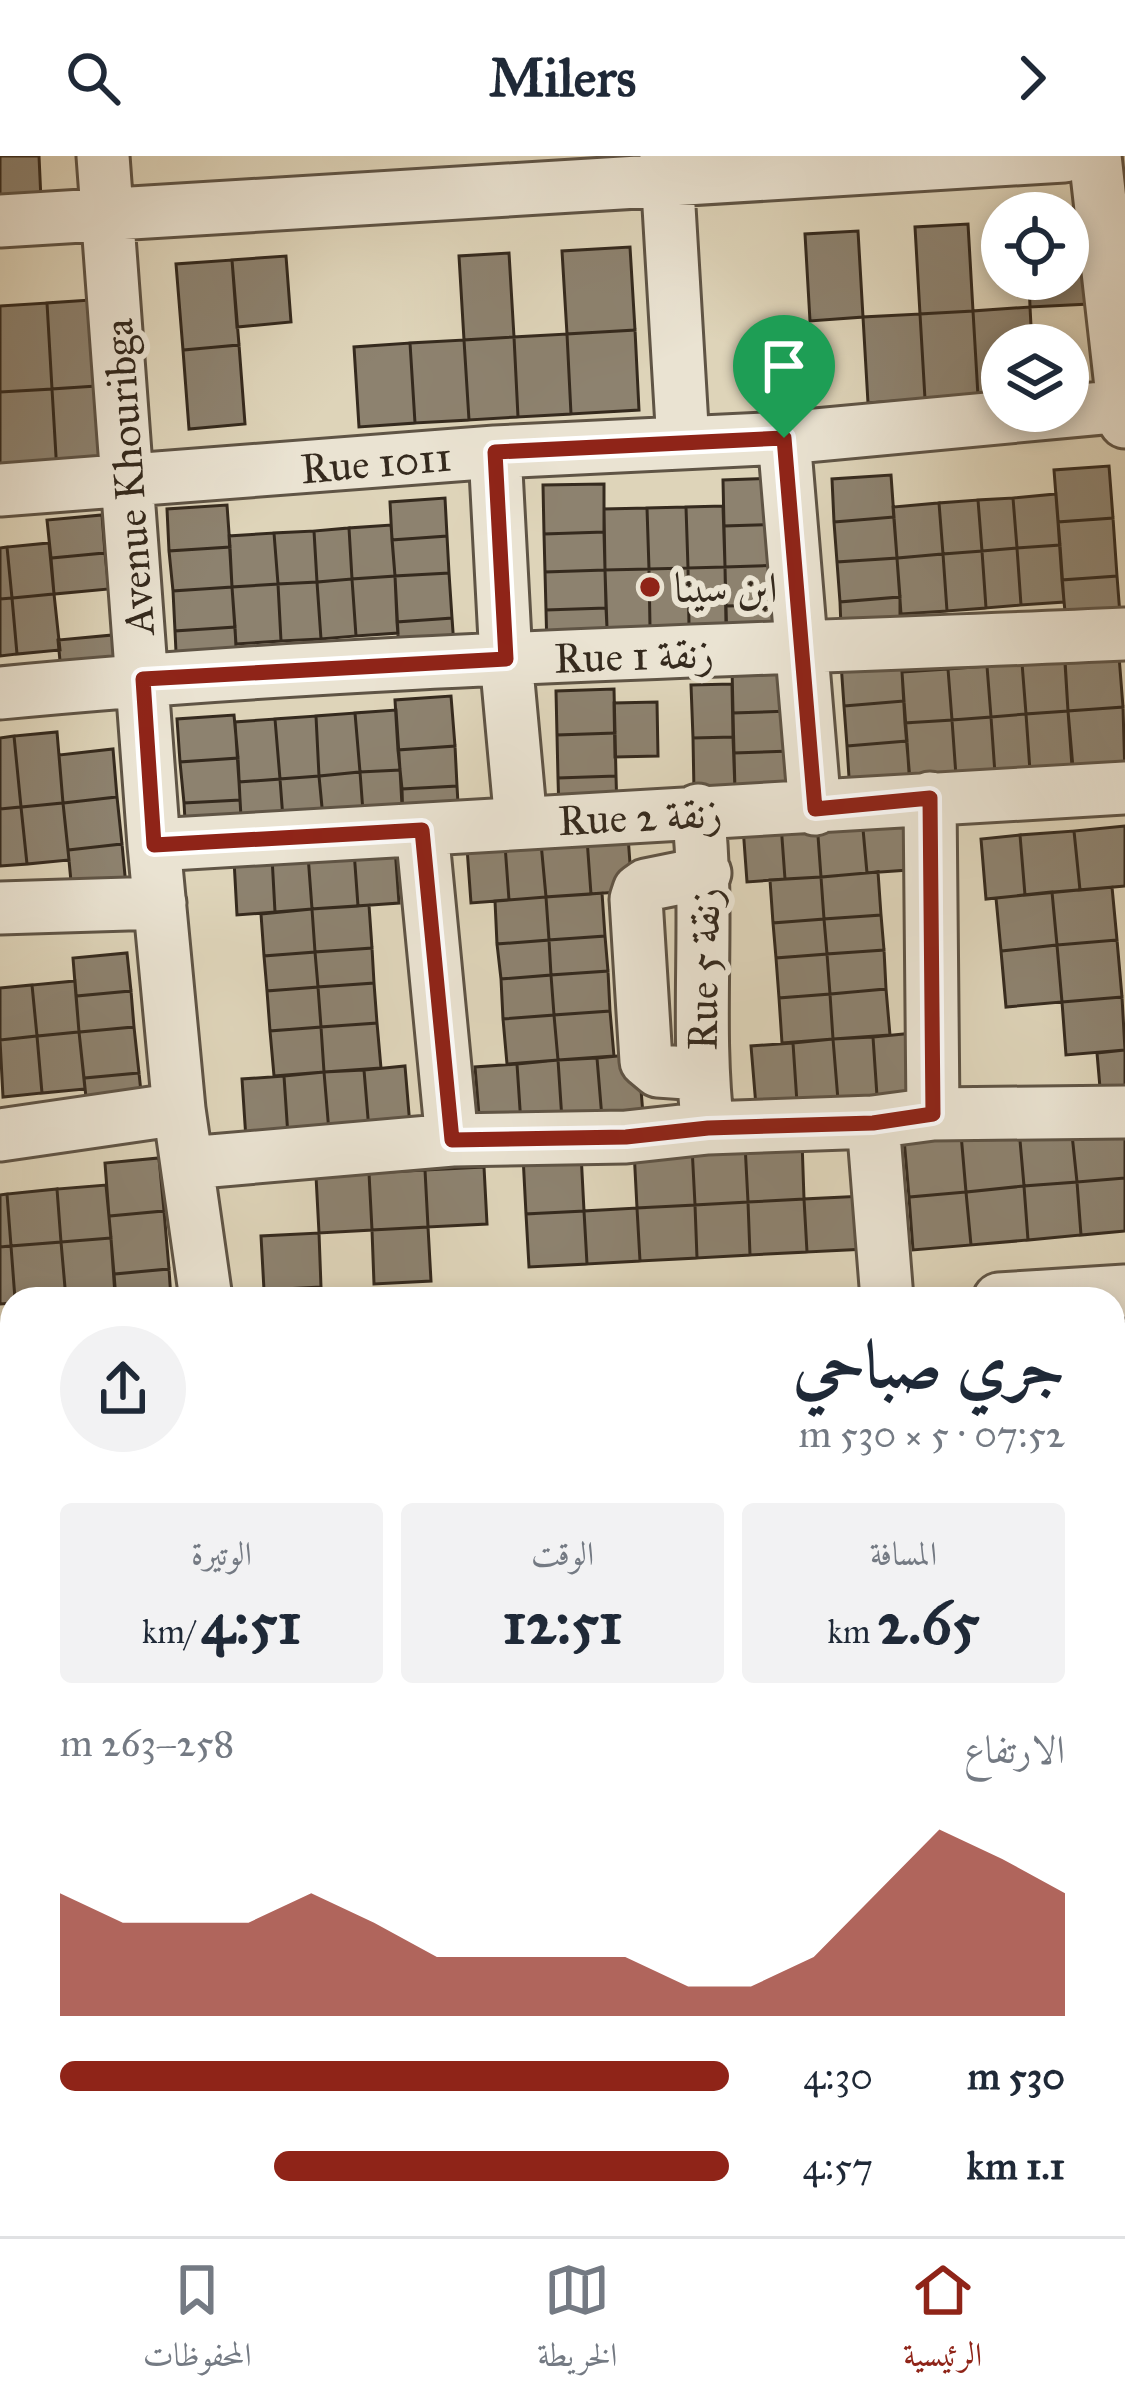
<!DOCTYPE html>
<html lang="ar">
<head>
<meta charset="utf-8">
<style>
	body { margin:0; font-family:"IM FELL Great Primer",Amiri,serif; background:#f2f2f3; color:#1f2937; direction:rtl; height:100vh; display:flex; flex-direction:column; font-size:45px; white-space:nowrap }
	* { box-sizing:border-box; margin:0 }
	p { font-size:39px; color:#747a83 }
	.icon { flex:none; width:66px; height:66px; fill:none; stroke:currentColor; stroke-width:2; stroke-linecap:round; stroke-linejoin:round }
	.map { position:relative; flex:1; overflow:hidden; direction:ltr }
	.drawer { position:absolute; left:0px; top:1131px; width:1125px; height:951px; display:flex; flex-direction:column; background:#fff; border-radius:36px 36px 0 0; box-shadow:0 6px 18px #0003; direction:rtl }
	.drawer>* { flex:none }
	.buttons { position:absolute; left:981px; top:36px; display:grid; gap:24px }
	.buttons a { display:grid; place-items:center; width:108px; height:108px; border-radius:50%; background:#fff; box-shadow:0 6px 18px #0003; font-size:60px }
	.pin { position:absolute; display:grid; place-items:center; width:102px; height:102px; color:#fff; margin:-123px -51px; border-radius:50% 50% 50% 0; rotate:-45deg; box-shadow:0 0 12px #0007 }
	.pin .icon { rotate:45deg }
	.round { display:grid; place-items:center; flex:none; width:126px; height:126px; border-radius:63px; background:#f2f2f3 }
	.headline { display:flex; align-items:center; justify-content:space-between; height:204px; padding:0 60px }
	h1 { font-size:66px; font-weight:700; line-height:90px }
	.metrics { display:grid; grid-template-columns:repeat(3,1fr); gap:18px; height:204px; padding:12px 60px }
	.metrics div { display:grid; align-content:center; border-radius:12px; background:#f2f2f3; text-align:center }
	.metrics b { font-size:60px; font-weight:700 }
	.metrics small { font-size:33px; font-weight:400 }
	.metrics p { font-size:33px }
	.chart { height:336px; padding:24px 60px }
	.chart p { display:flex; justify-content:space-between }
	.chart svg { width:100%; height:216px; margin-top:12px; fill:#8f2418; opacity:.7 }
	ul { padding:0 60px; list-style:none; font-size:39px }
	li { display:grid; grid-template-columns:192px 144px 1fr; align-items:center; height:90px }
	li i { height:30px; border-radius:15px; background:#8f2418 }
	header { display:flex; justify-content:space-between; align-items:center; height:156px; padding:0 60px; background:#fff; font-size:54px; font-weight:700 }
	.menu { display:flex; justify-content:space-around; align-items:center; height:168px; border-top:3px solid #e0e1e3; background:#fff; font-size:33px; color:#747a83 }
	.menu a { display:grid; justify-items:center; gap:6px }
	.menu .selected { color:#8f2418 }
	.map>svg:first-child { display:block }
	.building { fill:#8d826f; stroke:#352a1e; stroke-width:3 }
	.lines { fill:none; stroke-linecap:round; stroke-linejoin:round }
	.minor-casing { stroke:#5f5445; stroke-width:57 }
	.minor { stroke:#eae3d2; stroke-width:51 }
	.route-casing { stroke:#fff; stroke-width:24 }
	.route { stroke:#8f2418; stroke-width:15 }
	.poi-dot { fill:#8f2418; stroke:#eae3d2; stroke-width:4.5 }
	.labels { text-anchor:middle; stroke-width:12; stroke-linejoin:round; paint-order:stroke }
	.street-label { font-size:42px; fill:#352a1e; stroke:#eae3d2 }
	.poi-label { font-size:42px; fill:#352a1e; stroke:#eae3d2; text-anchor:start }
</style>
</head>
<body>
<header><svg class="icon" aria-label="forward" viewBox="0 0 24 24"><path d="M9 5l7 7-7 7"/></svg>Milers<svg class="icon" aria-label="search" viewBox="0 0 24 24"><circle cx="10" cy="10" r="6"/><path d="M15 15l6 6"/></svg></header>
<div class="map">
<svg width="1125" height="2080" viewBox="0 0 1125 2080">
	<rect width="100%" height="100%" fill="#ded4b9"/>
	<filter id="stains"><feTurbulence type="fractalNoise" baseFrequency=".00167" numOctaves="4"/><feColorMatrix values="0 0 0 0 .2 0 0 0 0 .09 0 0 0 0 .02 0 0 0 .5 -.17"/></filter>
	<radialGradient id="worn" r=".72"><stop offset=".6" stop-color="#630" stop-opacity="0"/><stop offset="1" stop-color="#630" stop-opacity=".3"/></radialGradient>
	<path class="building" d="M 0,0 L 39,0 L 41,44 L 0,47 Z
		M 1084,61 L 1089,148 L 1030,151 L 1029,123 L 1068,123 L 1068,62 Z
		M 968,68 L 973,155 L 920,158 L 915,71 Z
		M 858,75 L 863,161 L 810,165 L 805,78 Z
		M 630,91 L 635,174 L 567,178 L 562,95 Z
		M 509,97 L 514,181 L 464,184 L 459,100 Z
		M 286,100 L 291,166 L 237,171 L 232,104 Z
		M 232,104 L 239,189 L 183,194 L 176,108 Z
		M 105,143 L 111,229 L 52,233 L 47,147 Z
		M 47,147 L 52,233 L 0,236 L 0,150 Z
		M 1030,151 L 1032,189 L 1002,189 L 1002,239 L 978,240 L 973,155 Z
		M 973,155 L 978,240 L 925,243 L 920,158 Z
		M 920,158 L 925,243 L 868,247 L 863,161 Z
		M 635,174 L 639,254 L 571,258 L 567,178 Z
		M 567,178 L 571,258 L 518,261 L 514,181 Z
		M 514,181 L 518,261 L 469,264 L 464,184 Z
		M 464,184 L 469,264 L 415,267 L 410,187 Z
		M 410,187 L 415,267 L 359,271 L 354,191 Z
		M 239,189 L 245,268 L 189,273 L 183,194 Z
		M 111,229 L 116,314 L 57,317 L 52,233 Z
		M 52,233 L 57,317 L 0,310 L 0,236 Z
		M 1109,310 L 1113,362 L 1058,366 L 1054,314 Z
		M 891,319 L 894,361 L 834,366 L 832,323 Z
		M 782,322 L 783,368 L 724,370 L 723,324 Z
		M 604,328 L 604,376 L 544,378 L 543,329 Z
		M 1056,338 L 1060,389 L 1017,392 L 1013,342 Z
		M 445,342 L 447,380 L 392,384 L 390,346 Z
		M 1013,342 L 1017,392 L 982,395 L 978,344 Z
		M 978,344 L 982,395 L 943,398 L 939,347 Z
		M 939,347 L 943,398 L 897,402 L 893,351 Z
		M 227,349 L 230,391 L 169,395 L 167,353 Z
		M 723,350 L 725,411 L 688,412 L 686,351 Z
		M 686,351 L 688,412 L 649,413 L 647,352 Z
		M 647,352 L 649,413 L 605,414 L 604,353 Z
		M 102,359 L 105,397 L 51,402 L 47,364 Z
		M 894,361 L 897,402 L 837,406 L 834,366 Z
		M 1113,362 L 1117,420 L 1062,424 L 1058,366 Z
		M 783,368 L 784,409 L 725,411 L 724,370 Z
		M 391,369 L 395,420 L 352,423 L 349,372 Z
		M 349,372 L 352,423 L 317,426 L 314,375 Z
		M 314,375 L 317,426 L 278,428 L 274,377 Z
		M 604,376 L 605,414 L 545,416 L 544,378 Z
		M 274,377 L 278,428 L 232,431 L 229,380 Z
		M 447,380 L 449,417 L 395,420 L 392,384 Z
		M 49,387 L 54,438 L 12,442 L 7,391 Z
		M 1060,389 L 1064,446 L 1021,449 L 1017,392 Z
		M 7,391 L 12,442 L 0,443 L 0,392 Z
		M 230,391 L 232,431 L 173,435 L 169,395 Z
		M 1017,392 L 1021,449 L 986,452 L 982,395 Z
		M 982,395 L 986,452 L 947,455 L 943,398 Z
		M 105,397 L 109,433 L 54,438 L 51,402 Z
		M 943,398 L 947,455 L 901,458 L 897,402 Z
		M 897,402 L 900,441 L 840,446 L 837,406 Z
		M 784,409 L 785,449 L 726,450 L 725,411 Z
		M 725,411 L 726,469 L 689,470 L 688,412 Z
		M 688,412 L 689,470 L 650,471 L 649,413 Z
		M 649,413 L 650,471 L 607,472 L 605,414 Z
		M 605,414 L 606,452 L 546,454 L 545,416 Z
		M 449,417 L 452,462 L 397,466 L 395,420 Z
		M 395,420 L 398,477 L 356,480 L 352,423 Z
		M 1117,420 L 1121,472 L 1067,477 L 1062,424 Z
		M 352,423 L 356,480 L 321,483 L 317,426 Z
		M 317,426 L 321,483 L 281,485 L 278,428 Z
		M 278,428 L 281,485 L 236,488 L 232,431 Z
		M 232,431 L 235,471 L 175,475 L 173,435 Z
		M 54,438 L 60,494 L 17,498 L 12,442 Z
		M 900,441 L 900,469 L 841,471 L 840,446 Z
		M 12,442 L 17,498 L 0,500 L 0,443 Z
		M 785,449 L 786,489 L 727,490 L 726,450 Z
		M 606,452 L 608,492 L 547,494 L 546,454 Z
		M 452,462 L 455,504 L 400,505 L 397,466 Z
		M 235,471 L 237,513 L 177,517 L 175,475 Z
		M 113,479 L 117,521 L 62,526 L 58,484 Z
		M 1118,487 L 1123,551 L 1068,555 L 1064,491 Z
		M 901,502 L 904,545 L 844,550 L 841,507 Z
		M 1065,504 L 1068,555 L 1026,558 L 1022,507 Z
		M 1022,507 L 1026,558 L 991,561 L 987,510 Z
		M 789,510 L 790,555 L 733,557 L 732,511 Z
		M 987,510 L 991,561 L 952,564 L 948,513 Z
		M 948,513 L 952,564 L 905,567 L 902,516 Z
		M 732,528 L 733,581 L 693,582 L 691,529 Z
		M 614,533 L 615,577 L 557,579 L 556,535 Z
		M 451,540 L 455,590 L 398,594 L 395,544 Z
		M 904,545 L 907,585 L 847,590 L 844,550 Z
		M 657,546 L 658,600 L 615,601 L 614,547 Z
		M 1123,551 L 1125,620 L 1073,624 L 1068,555 Z
		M 396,554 L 400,614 L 360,616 L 355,557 Z
		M 790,555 L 791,595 L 734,597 L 733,557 Z
		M 1068,555 L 1073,612 L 1030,615 L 1026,558 Z
		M 355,557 L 360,616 L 319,620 L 316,560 Z
		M 1026,558 L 1030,615 L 995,618 L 991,561 Z
		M 234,559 L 238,602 L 180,606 L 177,563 Z
		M 316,560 L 319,620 L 280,623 L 275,563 Z
		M 991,561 L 995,618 L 956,620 L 952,564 Z
		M 275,563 L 280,623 L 239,626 L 235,566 Z
		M 952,564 L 956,620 L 910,624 L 905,567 Z
		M 57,576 L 63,647 L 21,651 L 14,580 Z
		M 615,577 L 616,620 L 558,622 L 557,579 Z
		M 14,580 L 21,651 L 0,653 L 0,582 Z
		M 733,581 L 735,634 L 694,636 L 693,582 Z
		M 907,585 L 910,632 L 850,637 L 847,590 Z
		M 455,590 L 457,630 L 402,633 L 398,594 Z
		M 113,593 L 117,641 L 63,647 L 59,599 Z
		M 791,595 L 792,633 L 735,634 L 734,597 Z
		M 238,602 L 240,644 L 184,647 L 180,606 Z
		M 400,614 L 403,667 L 364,669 L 360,616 Z
		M 360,616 L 364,669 L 324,672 L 319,620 Z
		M 319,620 L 324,672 L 284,676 L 280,623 Z
		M 616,620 L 617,654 L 559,656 L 558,622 Z
		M 280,623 L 284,676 L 242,678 L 239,626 Z
		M 457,630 L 459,665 L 403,667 L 402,633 Z
		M 117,641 L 122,688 L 68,694 L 63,647 Z
		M 240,644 L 242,678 L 186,681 L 184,647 Z
		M 63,647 L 69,704 L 27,708 L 21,651 Z
		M 21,651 L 27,708 L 0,710 L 0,653 Z
		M 904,659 L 908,714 L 867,717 L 862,662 Z
		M 862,662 L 867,717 L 821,721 L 817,666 Z
		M 817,666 L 821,721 L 785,723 L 781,668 Z
		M 781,668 L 785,723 L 747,726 L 743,671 Z
		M 1125,670 L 1125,730 L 1080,734 L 1074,675 Z
		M 1074,675 L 1080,734 L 1025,739 L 1020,679 Z
		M 1020,679 L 1025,739 L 986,743 L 981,683 Z
		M 628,680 L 632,735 L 591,738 L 587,683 Z
		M 587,683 L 591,738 L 546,741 L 541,687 Z
		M 541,687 L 546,741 L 509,744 L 505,689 Z
		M 122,688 L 126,730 L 72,736 L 68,694 Z
		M 505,689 L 509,744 L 471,747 L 467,692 Z
		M 395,692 L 399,747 L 358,750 L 354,695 Z
		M 354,695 L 358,750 L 312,753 L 308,699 Z
		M 308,699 L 312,753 L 275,756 L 272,701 Z
		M 272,701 L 275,756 L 237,759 L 234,704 Z
		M 878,716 L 881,759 L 824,763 L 821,721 Z
		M 821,721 L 824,763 L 773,767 L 770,724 Z
		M 1112,731 L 1117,784 L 1057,789 L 1052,736 Z
		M 1052,736 L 1057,789 L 1001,795 L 996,742 Z
		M 602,737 L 605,780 L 549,784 L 546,741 Z
		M 546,741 L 549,784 L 497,788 L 495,745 Z
		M 369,749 L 372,792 L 315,796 L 312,753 Z
		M 312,753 L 315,796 L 264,800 L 261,758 Z
		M 881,759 L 884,794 L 827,798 L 824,763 Z
		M 824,763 L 827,798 L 776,802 L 773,767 Z
		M 605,780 L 608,815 L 551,819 L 549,784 Z
		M 549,784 L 551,819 L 501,823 L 497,788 Z
		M 1117,784 L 1122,841 L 1062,846 L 1057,789 Z
		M 1057,789 L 1062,846 L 1006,851 L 1001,795 Z
		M 372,792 L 374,827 L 318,831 L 315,796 Z
		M 884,794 L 886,833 L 830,838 L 827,798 Z
		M 315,796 L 318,831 L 267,835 L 264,800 Z
		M 127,797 L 131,835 L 76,840 L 73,802 Z
		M 827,798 L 830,838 L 779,842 L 776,802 Z
		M 608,815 L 610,855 L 554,859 L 551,819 Z
		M 551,819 L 554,859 L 503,863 L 501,823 Z
		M 75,825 L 79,876 L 37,880 L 32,829 Z
		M 374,827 L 377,867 L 321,871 L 318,831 Z
		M 32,829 L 37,880 L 0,884 L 0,832 Z
		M 318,831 L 321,871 L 270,875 L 267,835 Z
		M 886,833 L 890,879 L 833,883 L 830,838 Z
		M 131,835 L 134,871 L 79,876 L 76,840 Z
		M 830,838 L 833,883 L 782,887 L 779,842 Z
		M 1122,841 L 1125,894 L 1066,899 L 1062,846 Z
		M 610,855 L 614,900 L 558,904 L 554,859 Z
		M 554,859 L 558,904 L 507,908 L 503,863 Z
		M 377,867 L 381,912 L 324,916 L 321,871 Z
		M 134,871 L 139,917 L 84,922 L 79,876 Z
		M 321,871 L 324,916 L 274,920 L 270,875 Z
		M 79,876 L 85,933 L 42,937 L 37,880 Z
		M 914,877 L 919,937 L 877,940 L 873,881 Z
		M 37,880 L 42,937 L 3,941 L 0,884 Z
		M 873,881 L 877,940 L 838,944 L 833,883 Z
		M 833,883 L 838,944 L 797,947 L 793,887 Z
		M 793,887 L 797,947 L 756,950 L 751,890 Z
		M 1125,894 L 1125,953 L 1102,955 L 1097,897 Z
		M 638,898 L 643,958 L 602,962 L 597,902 Z
		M 597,902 L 602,962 L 562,964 L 558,904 Z
		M 558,904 L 562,964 L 521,968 L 517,908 Z
		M 517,908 L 521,968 L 480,971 L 475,911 Z
		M 405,910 L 410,970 L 369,974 L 364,914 Z
		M 364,914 L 369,974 L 329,976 L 324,916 Z
		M 324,916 L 329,976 L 288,980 L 284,920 Z
		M 139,917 L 143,955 L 88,961 L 84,922 Z
		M 284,920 L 288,980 L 246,983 L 242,923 Z
		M 1125,963 L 1125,1022 L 1077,1026 L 1071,969 Z
		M 1071,969 L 1077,1026 L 1024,1030 L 1019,973 Z
		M 1019,973 L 1024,1030 L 966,1036 L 961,978 Z
		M 961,978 L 966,1036 L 909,1041 L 904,983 Z
		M 802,985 L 804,1043 L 748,1046 L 745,988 Z
		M 745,988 L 748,1046 L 695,1049 L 692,991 Z
		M 692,991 L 695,1049 L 637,1052 L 634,994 Z
		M 581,997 L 584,1055 L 526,1058 L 523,1000 Z
		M 159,1002 L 164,1055 L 109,1060 L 105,1007 Z
		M 484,1011 L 487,1068 L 428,1071 L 425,1014 Z
		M 425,1014 L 428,1071 L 372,1074 L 369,1017 Z
		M 369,1017 L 372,1074 L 319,1077 L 316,1020 Z
		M 1125,1022 L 1125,1075 L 1081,1079 L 1077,1026 Z
		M 1077,1026 L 1081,1079 L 1028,1084 L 1024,1030 Z
		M 106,1029 L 111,1082 L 61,1086 L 57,1033 Z
		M 1024,1030 L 1028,1084 L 971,1089 L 966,1036 Z
		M 57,1033 L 61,1086 L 11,1090 L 7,1038 Z
		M 966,1036 L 971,1089 L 913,1094 L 909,1041 Z
		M 7,1038 L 11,1090 L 0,1091 L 0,1039 Z
		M 864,1040 L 866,1093 L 807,1096 L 804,1043 Z
		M 804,1043 L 807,1096 L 750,1099 L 748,1046 Z
		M 748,1046 L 750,1099 L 697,1102 L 695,1049 Z
		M 695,1049 L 697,1102 L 640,1105 L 637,1052 Z
		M 637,1052 L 640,1105 L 587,1108 L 584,1055 Z
		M 164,1055 L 169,1113 L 114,1118 L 109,1060 Z
		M 584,1055 L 587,1108 L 529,1111 L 526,1058 Z
		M 428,1071 L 431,1125 L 374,1128 L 372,1074 Z
		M 319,1077 L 321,1131 L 264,1134 L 261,1080 Z
		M 111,1082 L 115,1139 L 66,1143 L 61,1086 Z
		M 61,1086 L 66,1143 L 15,1143 L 11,1090 Z
		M 11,1090 L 15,1143 L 12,1147 L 0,1148 L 0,1091 Z
		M 169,1113 L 171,1143 L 116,1143 L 114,1118 Z
		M 1125,1167 L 1125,1225 L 1118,1225 L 1115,1168 Z
		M 1125,1358 L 1125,1419 L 1113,1422 L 1113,1359 Z
		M 1125,1419 L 1125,1470 L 1122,1471 L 1113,1422 Z
		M 1125,1667 L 1125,1706 L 1113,1713 L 1113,1674 Z"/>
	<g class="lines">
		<defs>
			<path id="minor" d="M 103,0 L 154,689 L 179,953 L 206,1143
				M 666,0 L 683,287
				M 1095,0 L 1125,266
				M 0,65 L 1064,0
				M 784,282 L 815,653
				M 495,296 L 506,503 L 521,667
				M 0,334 L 495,296 L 784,282 L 1125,250
				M 0,537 C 374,501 750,495 1125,478
				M 930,642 L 933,958
				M 698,654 C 710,760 695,866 708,972
				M 422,674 L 452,984
				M 154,689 L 1125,632
				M 0,752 L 160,747
				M 701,918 L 658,915 L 646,905 L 636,743 L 639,734 L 646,729 L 705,717
				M 873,966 L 887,1143
				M 0,979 L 179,953
				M 188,1007 L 452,984 L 626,981 L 708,972 L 873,966 L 933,958 L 1125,956
				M 999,1143 L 1125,1135
				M 0,1198 L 12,1196
				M 1113,1324 L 1125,1324
				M 0,1383 L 12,1381
				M 1113,1516 L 1125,1543
				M 1113,1759 L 1125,1751
				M 0,1763 L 12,1777
				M 0,2035 L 12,2046
				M 37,2070 L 48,2080
				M 292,2070 L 298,2080
				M 503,2070 L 508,2080
				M 151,2080 L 161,2070
				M 604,2080 L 619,2070"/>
		</defs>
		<use href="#minor" class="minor-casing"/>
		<use href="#minor" class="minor"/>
	</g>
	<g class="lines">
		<defs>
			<path id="route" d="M 784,282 L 815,653 L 930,642 L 933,958 L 873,967 L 708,972 L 626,981 L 452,984 L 422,674 L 154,689 L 143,523 L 506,503 L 495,296 Z"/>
		</defs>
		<use href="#route" class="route-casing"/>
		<use href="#route" class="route"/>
	</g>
	<circle class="poi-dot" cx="650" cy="431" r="12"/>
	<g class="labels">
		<g class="street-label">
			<text transform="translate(376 306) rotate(-5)" y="15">Rue 1011</text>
			<text transform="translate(128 321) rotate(-94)" y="15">Avenue Khouribga</text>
			<text transform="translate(634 499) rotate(-2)" y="15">Rue 1 زنقة</text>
			<text transform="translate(640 660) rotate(-3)" y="15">Rue 2 زنقة</text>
			<text transform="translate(703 813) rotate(-89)" y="15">Rue 5 زنقة</text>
		</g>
		<g class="poi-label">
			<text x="674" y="446">ابن سينا</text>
		</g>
	</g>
	<rect width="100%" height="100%" filter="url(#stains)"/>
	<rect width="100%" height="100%" fill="url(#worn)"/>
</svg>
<div class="buttons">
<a><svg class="icon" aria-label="locate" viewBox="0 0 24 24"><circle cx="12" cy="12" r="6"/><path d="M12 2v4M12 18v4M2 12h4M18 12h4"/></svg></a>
<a><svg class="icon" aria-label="layers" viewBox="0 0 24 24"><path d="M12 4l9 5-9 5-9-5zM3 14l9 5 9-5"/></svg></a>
</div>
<div class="pin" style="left:784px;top:282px;background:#1e9e55"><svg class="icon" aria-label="arrive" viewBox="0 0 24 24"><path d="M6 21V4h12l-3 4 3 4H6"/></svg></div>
<section class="drawer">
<div class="headline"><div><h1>جري صباحي</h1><p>07:52 · 5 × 530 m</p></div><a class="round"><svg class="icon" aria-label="share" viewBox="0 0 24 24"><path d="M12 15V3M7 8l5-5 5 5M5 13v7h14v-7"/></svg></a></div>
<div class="metrics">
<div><p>المسافة</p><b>2.65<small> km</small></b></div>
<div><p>الوقت</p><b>12:51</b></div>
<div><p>الوتيرة</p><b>4:51<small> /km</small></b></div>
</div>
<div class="chart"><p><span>الارتفاع</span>258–263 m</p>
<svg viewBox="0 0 160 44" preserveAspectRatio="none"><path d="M0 44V19L10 25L20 25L30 25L40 19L50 25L60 32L70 32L80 32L90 32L100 38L110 38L120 32L130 19L140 6L150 12L160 19V44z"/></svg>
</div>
<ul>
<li><b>530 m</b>4:30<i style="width:100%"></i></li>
<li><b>1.1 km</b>4:57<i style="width:68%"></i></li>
</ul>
</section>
</div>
<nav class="menu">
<a class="selected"><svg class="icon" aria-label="home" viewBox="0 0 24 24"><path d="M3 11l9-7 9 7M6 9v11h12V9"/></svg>الرئيسية</a>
<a><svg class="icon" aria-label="map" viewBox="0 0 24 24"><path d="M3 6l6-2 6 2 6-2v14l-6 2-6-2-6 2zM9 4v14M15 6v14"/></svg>الخريطة</a>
<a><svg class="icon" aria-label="saved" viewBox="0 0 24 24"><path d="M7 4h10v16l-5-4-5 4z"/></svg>المحفوظات</a>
</nav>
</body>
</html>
